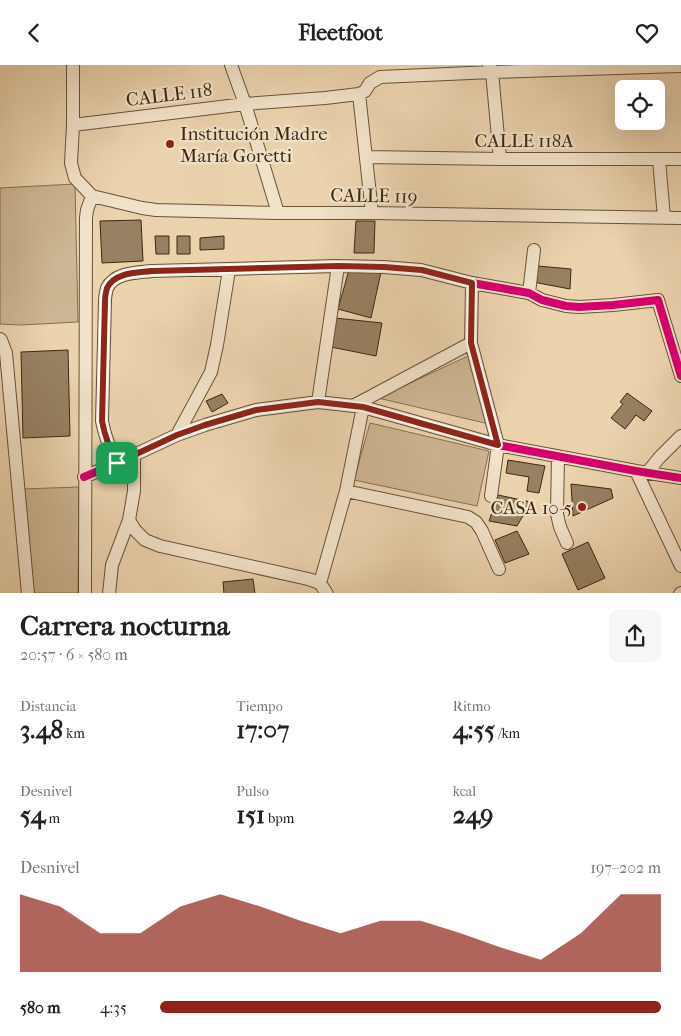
<!DOCTYPE html>
<html lang="es">
<head>
<meta charset="utf-8">
<style>
	body { margin:0; font-family:"IM FELL French Canon",serif; background:#f6f6f6; color:#222; height:100vh; display:flex; flex-direction:column; font-size:19px; white-space:nowrap }
	* { box-sizing:border-box; margin:0 }
	p { font-size:16px; color:#767676 }
	.icon { flex:none; width:28px; height:28px; fill:none; stroke:currentColor; stroke-width:2; stroke-linecap:round; stroke-linejoin:round }
	.map { position:relative; height:528px; overflow:hidden }
	.side { display:flex; flex-direction:column; background:#fff; flex:1 }
	.side>* { flex:none }
	.fabs { position:absolute; left:615px; top:15px; display:grid; gap:10px }
	.fabs a { display:grid; place-items:center; width:50px; height:50px; border-radius:8px; background:#fff; box-shadow:0 5px 20px #0002; font-size:25px }
	.pin { position:absolute; display:grid; place-items:center; width:42px; height:42px; color:#fff; margin:-21px; border-radius:10px; box-shadow:0 2px 8px #0006 }
	.round { display:grid; place-items:center; flex:none; width:52px; height:52px; border-radius:8px; background:#f6f6f6 }
	.head { display:flex; align-items:center; justify-content:space-between; height:85px; padding:0 20px }
	h1 { font-size:28px; font-weight:700; line-height:38px }
	.metrics { display:grid; grid-template-columns:repeat(3,1fr); gap:8px; height:85px; padding:5px 20px }
	.metrics div { display:grid; align-content:center }
	.metrics b { font-size:25px; font-weight:700 }
	.metrics small { font-size:14px; font-weight:400 }
	.metrics p { font-size:14px }
	.chart { height:140px; padding:10px 20px }
	.chart p { display:flex; justify-content:space-between }
	.chart svg { width:100%; height:90px; margin-top:5px; fill:#8f2418; opacity:.7 }
	ul { padding:0 20px; list-style:none; font-size:16px }
	li { display:grid; grid-template-columns:80px 60px 1fr; align-items:center; height:38px }
	li i { height:12px; border-radius:6px; background:#8f2418 }
	header { display:flex; justify-content:space-between; align-items:center; height:65px; padding:0 20px; background:#fff; font-size:22px; font-weight:700 }
	.map>svg:first-child { display:block }
	.green { fill:#cdb693; stroke:#846f51 }
	.building { fill:#978162; stroke:#3b280f }
	.lines { fill:none; stroke-linecap:round; stroke-linejoin:round }
	.street-casing { stroke:#675337; stroke-width:14 }
	.street { stroke:#f2e2ca; stroke-width:12 }
	.cycleway-casing { stroke:#f2e2ca; stroke-width:11 }
	.cycleway { stroke:#d6006c; stroke-width:8 }
	.route-casing { stroke:#fff; stroke-width:10 }
	.route { stroke:#8f2418; stroke-width:6 }
	.poi-dot { fill:#8f2418; stroke:#f2e2ca; stroke-width:2 }
	.labels { text-anchor:middle; stroke-width:4.5; stroke-linejoin:round; paint-order:stroke }
	.street-label { font-size:19px; fill:#3b280f; stroke:#f2e2ca }
	.poi-label { font-size:19px; fill:#3b280f; stroke:#f2e2ca; text-anchor:start }
</style>
</head>
<body>
<header><svg class="icon" aria-label="back" viewBox="0 0 24 24"><path d="M15 5l-7 7 7 7"/></svg>Fleetfoot<svg class="icon" aria-label="heart" viewBox="0 0 24 24"><path d="M12 20l-8-8c-3-5 5-10 8-4 3-6 11-1 8 4z"/></svg></header>
<div class="map">
<svg width="681" height="529" viewBox="0 0 681 529">
	<rect width="100%" height="100%" fill="#ebd3ae"/>
	<filter id="stains"><feTurbulence type="fractalNoise" baseFrequency=".004" numOctaves="4"/><feColorMatrix values="0 0 0 0 .2 0 0 0 0 .09 0 0 0 0 .02 0 0 0 .5 -.17"/></filter>
	<radialGradient id="worn" r=".72"><stop offset=".6" stop-color="#630" stop-opacity="0"/><stop offset="1" stop-color="#630" stop-opacity=".3"/></radialGradient>
	<path class="green" d="M 75,119 L 78,257 L 21,260 L 0,259 L 0,123 Z
		M 468,291 L 489,359 L 378,333 Z
		M 370,358 L 489,386 L 477,441 L 354,415 Z
		M 79,422 L 78,528 L 31,528 L 22,424 Z"/>
	<path class="building" d="M 141,155 L 143,196 L 102,198 L 100,156 Z
		M 356,156 L 375,156 L 374,188 L 354,188 Z
		M 155,171 L 169,171 L 169,189 L 156,189 Z
		M 177,171 L 190,171 L 190,189 L 177,189 Z
		M 224,171 L 224,184 L 200,185 L 200,173 Z
		M 538,201 L 571,204 L 570,224 L 533,217 Z
		M 349,205 L 381,207 L 371,253 L 338,244 Z
		M 335,253 L 382,258 L 376,291 L 331,282 Z
		M 68,285 L 70,371 L 23,373 L 21,287 Z
		M 627,328 L 652,346 L 644,356 L 636,350 L 625,364 L 611,353 L 623,339 L 620,337 Z
		M 222,329 L 228,338 L 212,347 L 206,336 Z
		M 508,395 L 545,401 L 539,428 L 527,426 L 529,412 L 506,408 Z
		M 571,419 L 611,424 L 613,433 L 573,451 Z
		M 498,430 L 531,437 L 517,461 L 489,456 Z
		M 517,466 L 529,489 L 505,498 L 495,475 Z
		M 588,477 L 605,513 L 578,525 L 562,489 Z
		M 253,514 L 255,529 L 224,529 L 223,517 Z"/>
	<g class="lines">
		<defs>
			<path id="street" d="M 73,0 L 73,60 L 71,98 L 75,113 L 92,131 L 142,143 L 156,145 L 278,148 L 372,148 L 681,153
				M 231,0 L 245,39 L 278,148
				M 489,0 L 492,7 L 500,94
				M 359,29 L 372,148
				M 73,60 L 245,39 L 325,33 L 359,29 L 365,26 L 370,18 L 380,12 L 492,7 L 681,1
				M 366,92 L 500,94 L 681,94
				M 659,94 L 664,153
				M 472,218 L 471,278 L 498,380 L 491,431
				M 529,228 L 534,185
				M 0,274 L 1,275 L 6,288 L 28,529
				M 318,337 L 338,201
				M 353,341 L 471,278
				M 177,370 L 211,307 L 217,280 L 229,205
				M 134,390 L 134,426 L 129,455 L 135,465 L 145,475 L 160,481 L 308,514 L 320,518 L 327,529
				M 558,391 L 557,449 L 560,462 L 567,478
				M 117,398 C 109,383 105,372 102,356 L 105,236 C 105,232 106,227 107,223 C 115,207 137,208 152,206 L 338,201 L 383,202 L 421,205 L 472,218 L 529,228 L 542,235 L 566,241 L 579,242 L 613,240 L 658,235 L 681,311
				M 636,406 L 681,501
				M 647,408 L 659,393 L 681,371
				M 84,412 L 117,398 L 177,370 L 205,360 L 256,345 L 318,337 L 363,342 L 498,380 L 636,406 L 681,413
				M 346,426 L 468,452 L 476,457 L 482,466 L 499,504
				M 320,518 L 346,426 L 363,342
				M 85,529 L 86,153 L 87,145 L 92,131
				M 109,529 L 112,500 L 129,455
				M 680,529 L 681,528"/>
		</defs>
		<use href="#street" class="street-casing"/>
		<use href="#street" class="street"/>
		<defs>
			<path id="cycleway" d="M 117,398 C 109,383 105,372 102,356 L 105,236 C 105,232 106,227 107,223 C 115,207 137,208 152,206 L 338,201 L 383,202 L 421,205 L 472,218 L 529,228 L 542,235 L 566,241 L 579,242 L 613,240 L 658,235 L 681,311
				M 84,412 L 117,398 L 177,370 L 205,360 L 256,345 L 318,337 L 363,342 L 498,380 L 636,406 L 681,413"/>
		</defs>
		<use href="#cycleway" class="cycleway-casing"/>
		<use href="#cycleway" class="cycleway"/>
	</g>
	<g class="lines">
		<defs>
			<path id="route" d="M 338,201 L 384,202 L 422,205 L 472,218 L 471,278 L 498,380 L 363,342 L 318,337 L 256,345 L 205,360 L 177,370 L 117,398 C 109,383 105,372 102,356 L 105,236 C 105,232 106,227 107,223 C 115,207 137,208 152,206 Z"/>
		</defs>
		<use href="#route" class="route-casing"/>
		<use href="#route" class="route"/>
	</g>
	<g class="poi-dot">
		<circle cx="170" cy="79" r="5"/>
		<circle cx="582" cy="442" r="5"/>
	</g>
	<g class="labels">
		<g class="street-label">
			<text transform="translate(169 29) rotate(-7)" y="7">CALLE 118</text>
			<text x="524" y="82">CALLE 118A</text>
			<text transform="translate(374 130) rotate(1)" y="7">CALLE 119</text>
		</g>
		<g class="poi-label">
			<text x="180" y="75">Institución Madre<tspan x="180" dy="22">María Goretti</tspan></text>
			<text x="572" y="449" text-anchor="end">CASA 10-5</text>
		</g>
	</g>
	<rect width="100%" height="100%" filter="url(#stains)"/>
	<rect width="100%" height="100%" fill="url(#worn)"/>
</svg>
<div class="fabs">
<a><svg class="icon" aria-label="locate" viewBox="0 0 24 24"><circle cx="12" cy="12" r="6"/><path d="M12 2v4M12 18v4M2 12h4M18 12h4"/></svg></a>
</div>
<div class="pin" style="left:117px;top:398px;background:#1e9e55"><svg class="icon" aria-label="arrive" viewBox="0 0 24 24"><path d="M6 21V4h12l-3 4 3 4H6"/></svg></div>
</div>
<section class="side">
<div class="head"><div><h1>Carrera nocturna</h1><p>20:57 · 6 × 580 m</p></div><a class="round"><svg class="icon" aria-label="share" viewBox="0 0 24 24"><path d="M12 15V3M7 8l5-5 5 5M5 13v7h14v-7"/></svg></a></div>
<div class="metrics">
<div><p>Distancia</p><b>3.48<small> km</small></b></div>
<div><p>Tiempo</p><b>17:07</b></div>
<div><p>Ritmo</p><b>4:55<small> /km</small></b></div>
</div>
<div class="metrics">
<div><p>Desnivel</p><b>54<small> m</small></b></div>
<div><p>Pulso</p><b>151<small> bpm</small></b></div>
<div><p>kcal</p><b>249</b></div>
</div>
<div class="chart"><p><span>Desnivel</span>197–202 m</p>
<svg viewBox="0 0 160 44" preserveAspectRatio="none"><path d="M0 44V6L10 12L20 25L30 25L40 12L50 6L60 12L70 19L80 25L90 19L100 19L110 25L120 32L130 38L140 25L150 6L160 6V44z"/></svg>
</div>
<ul>
<li><b>580 m</b>4:35<i style="width:100%"></i></li>
</ul>
</section>
</body>
</html>
